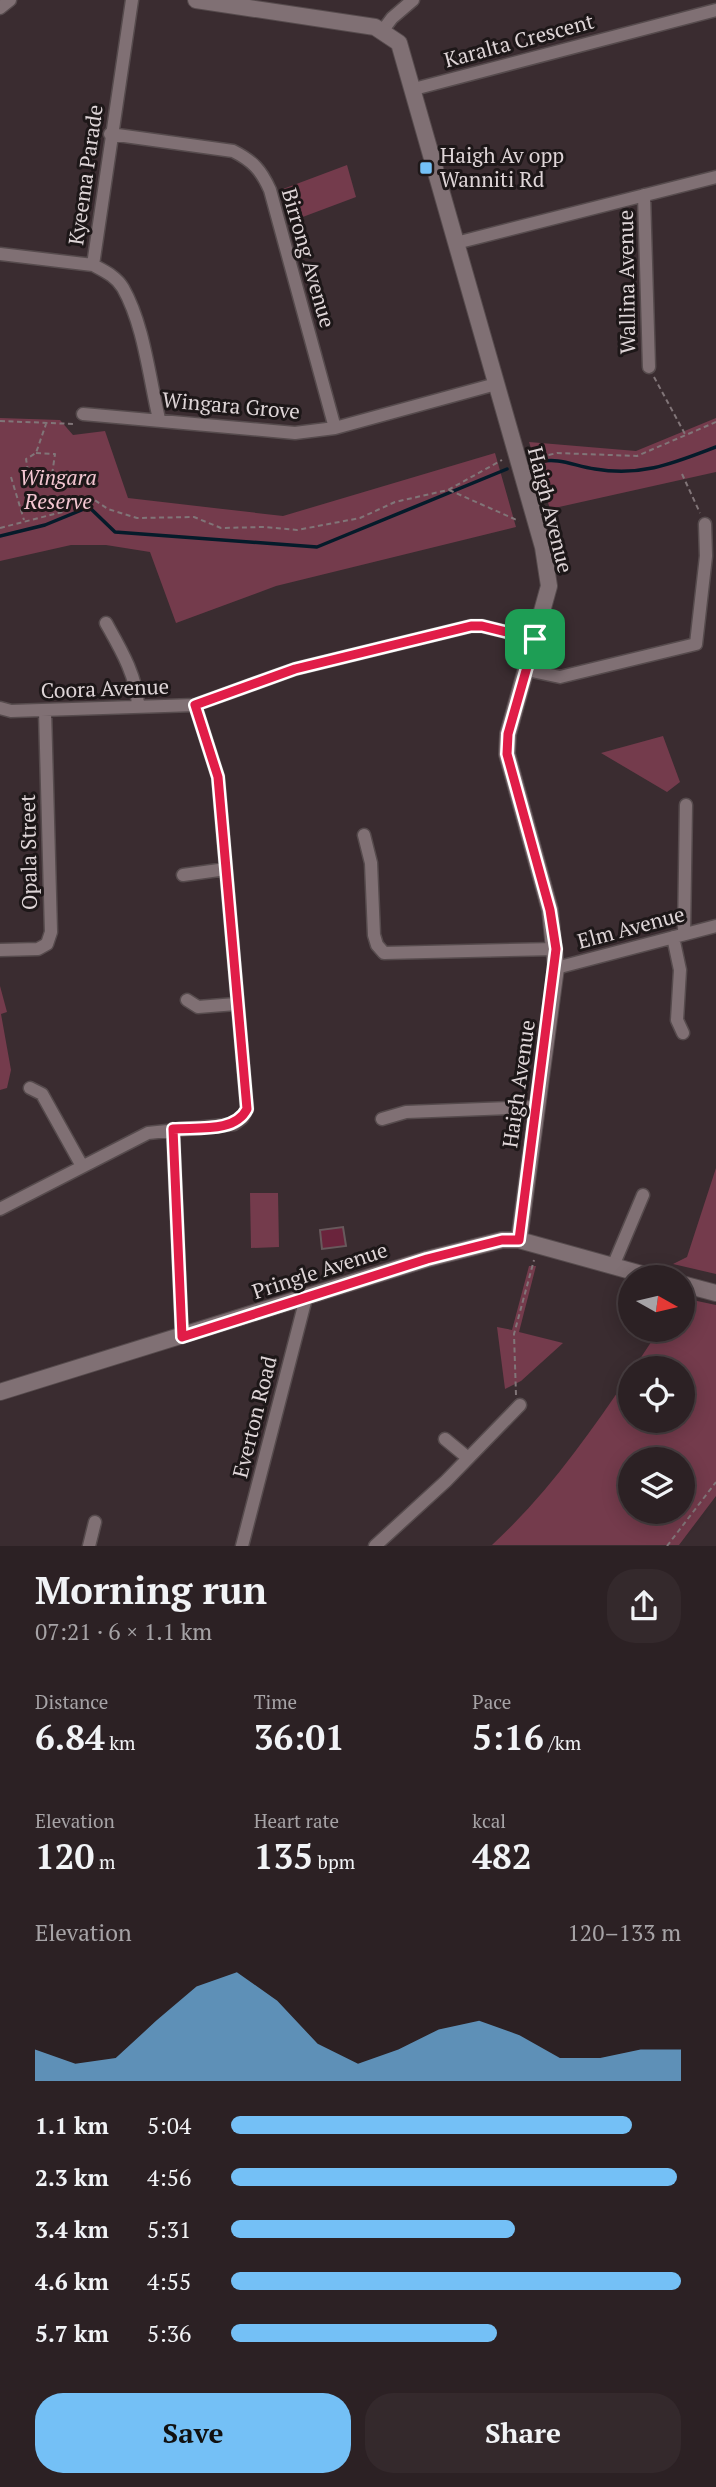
<!DOCTYPE html>
<html lang="en">
<head>
<meta charset="utf-8">
<style>
	body { margin:0; font-family:"PT Serif",serif; background:#34292c; color:#f1f3f6; height:100vh; display:flex; flex-direction:column; font-size:26px; white-space:nowrap }
	* { box-sizing:border-box; margin:0 }
	p { font-size:23px; color:#a6a3a6 }
	.icon { flex:none; width:38px; height:38px; fill:none; stroke:currentColor; stroke-width:2; stroke-linecap:round; stroke-linejoin:round }
	.map { position:relative; height:1546px; overflow:hidden }
	.side { display:flex; flex-direction:column; background:#2c2124; flex:1 }
	.side>* { flex:none }
	.needle { width:46px; rotate:98deg }
	.fabs { position:absolute; left:618px; top:1265px; display:grid; gap:14px }
	.fabs a { display:grid; place-items:center; width:77px; height:77px; border-radius:50%; background:#2c2124; box-shadow:0 4px 18px #0003,0 0 0 2px #483e41; font-size:35px }
	.pin { position:absolute; display:grid; place-items:center; width:60px; height:60px; color:#fff; margin:-30px; border-radius:14px; box-shadow:0 4px 10px #0006 }
	.round { display:grid; place-items:center; flex:none; width:74px; height:74px; border-radius:28px; background:#34292c }
	.overview { display:flex; align-items:center; justify-content:space-between; height:119px; padding:0 35px }
	h1 { font-size:38px; font-weight:800; line-height:52px }
	.stats { display:grid; grid-template-columns:repeat(3,1fr); gap:10px; height:119px; padding:7px 35px }
	.stats div { display:grid; align-content:center }
	.stats b { font-size:35px; font-weight:800 }
	.stats small { font-size:19px; font-weight:400 }
	.stats p { font-size:19px }
	.chart { height:196px; padding:14px 35px }
	.chart p { display:flex; justify-content:space-between }
	.chart svg { width:100%; height:126px; margin-top:7px; fill:#74c0f6; opacity:.7 }
	.action { display:flex; gap:14px; margin-top:auto; padding:14px 35px }
	.action a { flex:1; height:80px; border-radius:28px; background:#74c0f6; color:#111; font-size:28px; font-weight:800; line-height:80px; text-align:center }
	.action a+a { background:#34292c; color:#f1f3f6 }
	ul { padding:0 35px; list-style:none; font-size:23px }
	li { display:grid; grid-template-columns:112px 84px 1fr; align-items:center; height:52px }
	li i { height:18px; border-radius:9px; background:#74c0f6 }
	.map>svg:first-child { display:block }
	.green { fill:#743b4c; fill-rule:evenodd }
	.lines { fill:none; stroke-linecap:round; stroke-linejoin:round }
	.stream { stroke:#051b2a; stroke-width:3.5 }
	.building { fill:#6a243c; stroke:#68595c; stroke-width:2 }
	.minor-casing { stroke:#564b4d; stroke-width:15 }
	.tertiary-casing { stroke:#564b4d; stroke-width:18 }
	.path { stroke:#817578; stroke-width:2; stroke-dasharray:5 3.5; stroke-linecap:butt }
	.minor { stroke:#807074; stroke-width:12 }
	.tertiary { stroke:#807074; stroke-width:16 }
	.route-casing { stroke:#fff; stroke-width:14 }
	.route { stroke:#e11d48; stroke-width:9 }
	.poi-dot { fill:#74c0f6; stroke:#1d1718; stroke-width:2.5 }
	.labels { text-anchor:middle; stroke-width:6; stroke-linejoin:round; paint-order:stroke }
	.street-label { font-size:21px; fill:#ded5d7; stroke:#1d1718 }
	.poi-label { font-size:21px; fill:#ded5d7; stroke:#1d1718; text-anchor:start }
	.park-label { font-size:21px; font-style:italic; fill:#f3c6d1; stroke:#1d1718 }
</style>
</head>
<body>
<div class="map">
<svg width="716" height="1546" viewBox="0 0 716 1546">
	<rect width="100%" height="100%" fill="#3a2c30"/>
	<path class="green" d="M 347,165 L 356,197 L 292,221 L 283,189 Z
		M 0,418 L 60,420 L 73,435 L 105,431 L 128,498 L 283,516 L 495,453 L 516,527 L 276,586 L 176,623 L 150,552 L 106,545 L 71,545 L 0,561 Z
		M 716,418 L 716,472 L 550,509 L 529,442 L 636,451 Z
		M 663,736 L 680,782 L 667,792 L 601,753 Z
		M 0,986 L 7,1012 L 1,1014 L 11,1070 L 7,1088 L 0,1090 Z
		M 716,1168 L 716,1274 L 673,1264 L 687,1257 Z
		M 250,1193 L 278,1193 L 279,1247 L 251,1248 Z
		M 529,1266 L 536,1266 L 519,1332 L 563,1343 L 521,1381 L 505,1389 L 497,1327 L 512,1330 Z
		M 683,1298 L 716,1305 L 716,1496 L 679,1545 L 492,1545 C 547,1494 588,1436 630,1374 L 630,1421 L 682,1421 L 682,1368 L 634,1368 L 659,1330 L 682,1330 ZM 630,1460 L 682,1460 L 682,1512 L 630,1512 Z"/>
	<g class="lines">
		<path class="stream" d="M 538,462 C 560,457 574,466 595,469 C 642,477 674,463 716,447
			M 0,536 L 45,525 L 89,507 L 115,532 L 317,547 L 507,469"/>
	</g>
	<path class="building" d="M 343,1227 L 346,1246 L 322,1249 L 320,1230 Z"/>
	<g class="lines">
		<defs>
			<path id="minor" d="M 132,0 L 93,265 C 104,271 116,276 123,288 C 144,325 149,377 159,419
				M 0,8 L 10,0
				M 383,30 L 392,18 L 413,0
				M 414,89 L 716,10
				M 110,134 L 233,151 C 253,161 261,170 270,190 L 335,428
				M 644,195 L 649,367
				M 456,243 L 716,177
				M 0,254 L 93,265
				M 83,414 L 295,433 L 335,428 L 496,384
				M 106,623 C 120,648 137,676 138,706
				M 527,670 L 560,677 L 696,644 L 706,556 L 705,524
				M 0,708 L 11,711 L 195,705 L 295,669 L 471,626 L 482,626 L 535,639
				M 364,835 L 371,863 L 374,935 L 377,945 L 384,953 L 556,949
				M 183,875 L 226,869
				M 684,934 L 686,805
				M 673,937 L 680,970 L 677,1020 L 683,1033
				M 0,950 L 38,949 L 47,944 L 51,932 L 45,711
				M 556,968 L 716,926
				M 187,1000 L 198,1007 L 236,1004
				M 30,1088 L 42,1094 L 82,1166
				M 382,1119 L 406,1112 L 537,1107
				M 173,1129 L 182,1337
				M 0,1209 L 148,1133 L 234,1124 L 242,1118 L 247,1109 L 218,777 L 195,705
				M 613,1266 L 643,1195
				M 445,1439 L 468,1458
				M 89,1546 L 95,1522
				M 242,1546 L 306,1298
				M 375,1546 L 446,1481 L 520,1405"/>
			<path id="tertiary" d="M 196,0 L 375,27 L 399,43 L 543,547 L 549,586 L 508,734 L 507,754 L 550,910 L 556,968 L 519,1240
				M 682,1284 L 716,1293
				M 0,1392 L 427,1259 L 502,1240 L 519,1240 L 656,1278"/>
		</defs>
		<use href="#minor" class="minor-casing"/>
		<use href="#tertiary" class="tertiary-casing"/>
		<path class="path" d="M 654,377 L 685,434
			M 0,421 L 75,424
			M 36,453 L 55,454 L 52,475 L 43,480 L 28,471 L 26,459 L 36,453 L 46,424
			M 532,459 L 557,453 L 637,456 L 716,422
			M 682,474 L 700,513
			M 11,477 L 24,520
			M 449,490 L 519,521
			M 0,528 L 66,511 L 90,497 L 108,509 L 137,518 L 194,517 L 221,528 L 264,527 L 297,530 L 360,518 L 395,502 L 448,490 L 502,460
			M 516,1395 L 514,1334 L 534,1260
			M 667,1546 L 716,1482"/>
		<use href="#minor" class="minor"/>
		<use href="#tertiary" class="tertiary"/>
	</g>
	<g class="lines">
		<defs>
			<path id="route" d="M 471,626 L 482,626 L 535,639 L 508,734 L 507,754 L 550,910 L 556,949 L 519,1240 L 502,1240 L 427,1259 L 182,1337 L 173,1129 C 197,1127 235,1133 247,1109 L 218,777 L 195,705 L 295,669 Z"/>
		</defs>
		<use href="#route" class="route-casing"/>
		<use href="#route" class="route"/>
	</g>
	<rect class="poi-dot" x="419" y="161" width="14" height="14" rx="3.5"/>
	<g class="labels">
		<g class="street-label">
			<text transform="translate(519 41) rotate(-15)" y="7">Karalta Crescent</text>
			<text transform="translate(86 175) rotate(-82)" y="7">Kyeema Parade</text>
			<text transform="translate(308 258) rotate(74)" y="7">Birrong Avenue</text>
			<text transform="translate(627 282) rotate(-91)" y="7">Wallina Avenue</text>
			<text transform="translate(231 406) rotate(5)" y="7">Wingara Grove</text>
			<text transform="translate(550 510) rotate(76)" y="7">Haigh Avenue</text>
			<text transform="translate(105 689) rotate(-2)" y="7">Coora Avenue</text>
			<text transform="translate(29 852) rotate(-91)" y="7">Opala Street</text>
			<text transform="translate(631 928) rotate(-15)" y="7">Elm Avenue</text>
			<text transform="translate(519 1084) rotate(-82)" y="7">Haigh Avenue</text>
			<text transform="translate(320 1271) rotate(-18)" y="7">Pringle Avenue</text>
			<text transform="translate(255 1417) rotate(-76)" y="7">Everton Road</text>
		</g>
		<g class="poi-label">
			<text x="440" y="163">Haigh Av opp<tspan x="440" dy="24">Wanniti Rd</tspan></text>
		</g>
		<g class="park-label">
			<text x="58" y="485">Wingara<tspan x="58" dy="24">Reserve</tspan></text>
		</g>
	</g>
</svg>
<div class="fabs">
<a><svg class="needle" viewBox="-14 -14 28 28"><path d="M0-13l5 13h-10z" fill="#e53935"/><path d="M0 13l5-13h-10z" fill="#a6a3a6"/></svg></a>
<a><svg class="icon" aria-label="locate" viewBox="0 0 24 24"><circle cx="12" cy="12" r="6"/><path d="M12 2v4M12 18v4M2 12h4M18 12h4"/></svg></a>
<a><svg class="icon" aria-label="layers" viewBox="0 0 24 24"><path d="M12 4l9 5-9 5-9-5zM3 14l9 5 9-5"/></svg></a>
</div>
<div class="pin" style="left:535px;top:639px;background:#1e9e55"><svg class="icon" aria-label="arrive" viewBox="0 0 24 24"><path d="M6 21V4h12l-3 4 3 4H6"/></svg></div>
</div>
<section class="side">
<div class="overview"><div><h1>Morning run</h1><p>07:21 · 6 × 1.1 km</p></div><a class="round"><svg class="icon" aria-label="share" viewBox="0 0 24 24"><path d="M12 15V3M7 8l5-5 5 5M5 13v7h14v-7"/></svg></a></div>
<div class="stats">
<div><p>Distance</p><b>6.84<small> km</small></b></div>
<div><p>Time</p><b>36:01</b></div>
<div><p>Pace</p><b>5:16<small> /km</small></b></div>
</div>
<div class="stats">
<div><p>Elevation</p><b>120<small> m</small></b></div>
<div><p>Heart rate</p><b>135<small> bpm</small></b></div>
<div><p>kcal</p><b>482</b></div>
</div>
<div class="chart"><p><span>Elevation</span>120–133 m</p>
<svg viewBox="0 0 160 44" preserveAspectRatio="none"><path d="M0 44V33L10 38L20 36L30 23L40 11L50 6L60 16L70 31L80 38L90 33L100 26L110 23L120 28L130 36L140 36L150 33L160 33V44z"/></svg>
</div>
<ul>
<li><b>1.1 km</b>5:04<i style="width:89%"></i></li>
<li><b>2.3 km</b>4:56<i style="width:99%"></i></li>
<li><b>3.4 km</b>5:31<i style="width:63%"></i></li>
<li><b>4.6 km</b>4:55<i style="width:100%"></i></li>
<li><b>5.7 km</b>5:36<i style="width:59%"></i></li>
</ul>
<div class="action"><a>Save</a><a>Share</a></div>
</section>
</body>
</html>
